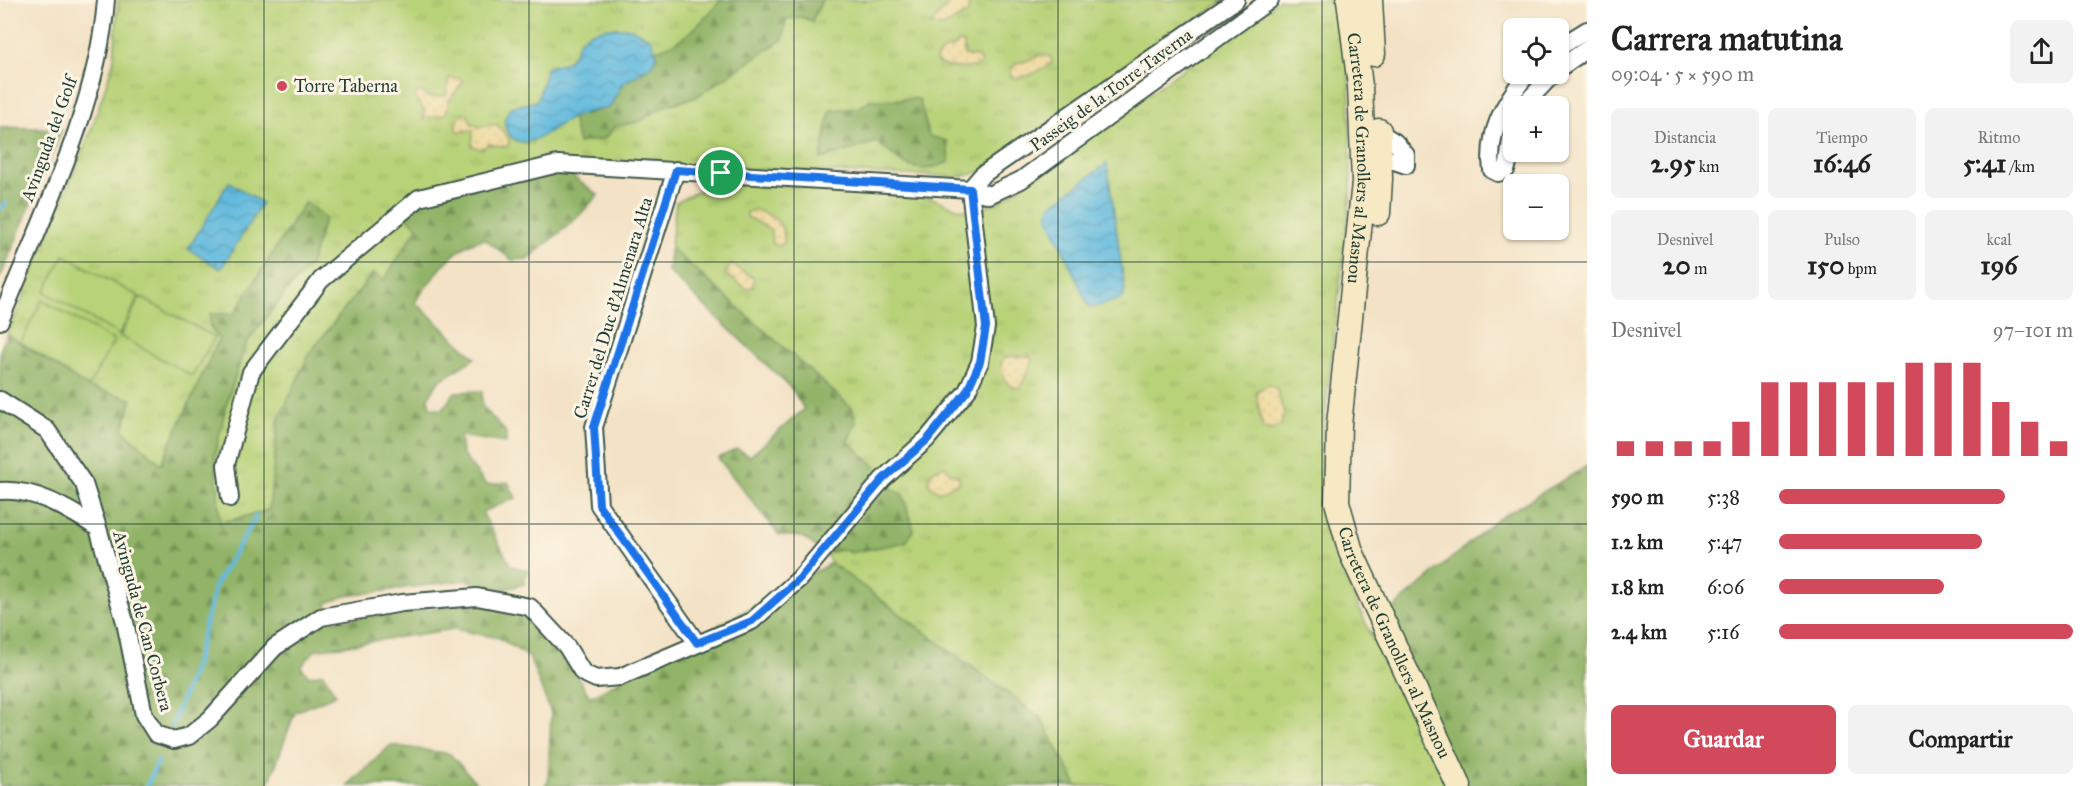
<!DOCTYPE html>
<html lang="es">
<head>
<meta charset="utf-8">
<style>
	body { margin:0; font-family:"IM FELL Great Primer",serif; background:#f2f2f2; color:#222; height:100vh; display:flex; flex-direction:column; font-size:22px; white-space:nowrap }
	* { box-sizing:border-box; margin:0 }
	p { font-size:20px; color:#767676 }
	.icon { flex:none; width:33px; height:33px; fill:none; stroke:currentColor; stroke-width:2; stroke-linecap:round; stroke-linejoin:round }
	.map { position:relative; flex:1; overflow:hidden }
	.drawer { display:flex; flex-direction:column; background:#fff; width:510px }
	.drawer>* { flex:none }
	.buttons { position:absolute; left:1503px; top:18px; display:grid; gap:12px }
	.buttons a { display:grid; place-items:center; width:66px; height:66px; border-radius:9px; background:#fff; box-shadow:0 2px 4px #0004; font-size:30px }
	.pin { position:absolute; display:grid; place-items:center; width:51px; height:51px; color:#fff; margin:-26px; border:3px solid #fff; border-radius:50%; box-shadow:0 2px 6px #0007 }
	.round { display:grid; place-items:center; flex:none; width:63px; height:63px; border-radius:9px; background:#f2f2f2 }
	.summary { display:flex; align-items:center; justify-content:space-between; height:102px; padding:0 24px }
	h1 { font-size:33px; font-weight:700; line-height:45px }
	.metrics { display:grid; grid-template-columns:repeat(3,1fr); gap:9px; height:102px; padding:6px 24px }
	.metrics div { display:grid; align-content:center; border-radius:9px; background:#f2f2f2; text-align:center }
	.metrics b { font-size:26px; font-weight:700 }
	.metrics small { font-size:16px; font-weight:400 }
	.metrics p { font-size:16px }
	.chart { height:168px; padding:12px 24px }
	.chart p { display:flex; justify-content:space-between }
	.chart svg { width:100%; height:108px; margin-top:6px; stroke:#d1495b; stroke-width:6 }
	.cta { display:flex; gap:12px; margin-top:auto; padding:12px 24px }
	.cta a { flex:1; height:69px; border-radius:9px; background:#d1495b; color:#fff; font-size:24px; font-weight:700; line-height:69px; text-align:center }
	.cta a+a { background:#f2f2f2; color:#222 }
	ul { padding:0 24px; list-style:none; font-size:20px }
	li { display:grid; grid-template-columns:96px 72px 1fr; align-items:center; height:45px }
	li i { height:15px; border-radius:8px; background:#d1495b }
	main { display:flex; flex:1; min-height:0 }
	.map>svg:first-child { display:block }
	.grass { fill:url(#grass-tufts); stroke:#6c8856; stroke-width:1.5 }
	.forest { fill:url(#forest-firs); stroke:#58784e; stroke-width:1.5 }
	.sand { fill:url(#sand-dots); stroke:#868c69; stroke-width:1.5 }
	.garden { fill:#b8d278; stroke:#6c8856; stroke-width:1.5 }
	.water { fill:url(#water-waves); stroke:#407c89; stroke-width:1.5 }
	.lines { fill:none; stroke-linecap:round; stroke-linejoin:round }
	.stream { stroke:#61bade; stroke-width:4.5 }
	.street-casing { stroke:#3f564a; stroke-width:20 }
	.secondary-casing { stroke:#3f564a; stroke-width:27 }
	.street { stroke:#fff; stroke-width:16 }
	.secondary { stroke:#f6e9c3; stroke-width:24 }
	.route-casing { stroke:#fff; stroke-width:12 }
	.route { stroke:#1a73e8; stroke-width:8 }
	.grid { fill:none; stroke:#1f3d34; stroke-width:1.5; stroke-opacity:0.55 }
	.poi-dot { fill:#d1495b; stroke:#fcf5e5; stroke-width:2 }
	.labels { text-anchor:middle; stroke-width:6; stroke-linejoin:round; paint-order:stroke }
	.poi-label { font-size:18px; fill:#1f3d34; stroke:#fcf5e5; text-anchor:start }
	.street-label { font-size:18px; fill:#1f3d34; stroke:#fcf5e5 }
</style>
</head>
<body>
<main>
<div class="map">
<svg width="1587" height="786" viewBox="0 0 1587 786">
	<defs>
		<pattern id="grass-tufts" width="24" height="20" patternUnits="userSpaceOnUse" patternTransform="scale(1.5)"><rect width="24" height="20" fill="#b8d278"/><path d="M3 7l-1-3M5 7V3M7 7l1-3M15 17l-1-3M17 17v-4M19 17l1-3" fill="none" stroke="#9eb568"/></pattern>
		<pattern id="forest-firs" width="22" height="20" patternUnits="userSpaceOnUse" patternTransform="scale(1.5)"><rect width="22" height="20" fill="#92b468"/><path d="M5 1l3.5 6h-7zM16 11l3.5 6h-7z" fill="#779456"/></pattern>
		<pattern id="sand-dots" width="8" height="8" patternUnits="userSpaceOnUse" patternTransform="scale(1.5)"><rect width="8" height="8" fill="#eeda9e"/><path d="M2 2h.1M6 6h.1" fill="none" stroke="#ccbc89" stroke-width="1.8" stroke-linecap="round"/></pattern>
		<pattern id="water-waves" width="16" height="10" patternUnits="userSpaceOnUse" patternTransform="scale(1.5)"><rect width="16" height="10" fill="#61bade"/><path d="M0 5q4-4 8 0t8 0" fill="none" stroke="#4f98b5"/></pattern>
	</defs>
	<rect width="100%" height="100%" fill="#fcf5e5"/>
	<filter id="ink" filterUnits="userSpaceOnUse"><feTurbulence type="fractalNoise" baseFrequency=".0167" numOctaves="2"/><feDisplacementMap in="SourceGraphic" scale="12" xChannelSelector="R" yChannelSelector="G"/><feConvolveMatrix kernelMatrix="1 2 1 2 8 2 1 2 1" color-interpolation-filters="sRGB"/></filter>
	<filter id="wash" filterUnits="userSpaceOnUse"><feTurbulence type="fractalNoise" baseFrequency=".008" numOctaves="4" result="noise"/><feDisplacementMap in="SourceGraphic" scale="24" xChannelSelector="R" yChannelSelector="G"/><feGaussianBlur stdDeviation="1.35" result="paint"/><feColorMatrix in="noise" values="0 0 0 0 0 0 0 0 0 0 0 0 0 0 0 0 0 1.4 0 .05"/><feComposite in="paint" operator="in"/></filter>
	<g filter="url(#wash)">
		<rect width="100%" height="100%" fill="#f3e2c5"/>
		<path class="grass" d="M 118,0 L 1225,0 L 981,171 L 962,177 L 680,166 L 573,173 L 446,200 L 285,514 L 212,540 L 1,351 L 92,128 L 114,60 Z
			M 1279,0 L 1337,0 L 1349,69 L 1351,191 L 1320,454 L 1328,540 L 1371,635 L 1448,786 L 1077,786 L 1041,718 L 831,563 L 826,554 L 879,471 L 668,271 L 676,202 L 698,191 L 736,183 L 911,192 C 958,202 958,224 1006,197 Z"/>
		<path class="forest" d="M 721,0 L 822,0 L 812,21 L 801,17 L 786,19 L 783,39 L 696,97 L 664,106 L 639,122 L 616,126 L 604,139 L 578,143 L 572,117 L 610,107 L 622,84 L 651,66 L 657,56 L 655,50 C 683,44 702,22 721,0 Z
			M 919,99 L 929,136 L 947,141 L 949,162 C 913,177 904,165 877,142 L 821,159 L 830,110 L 859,108 L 870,100 Z
			M 0,127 L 62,129 L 0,278 Z
			M 560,167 L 598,195 L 577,218 L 528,259 L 512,260 L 485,239 C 455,243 432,279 415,302 L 475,358 L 439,381 L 428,398 L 430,407 L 442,410 L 455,392 L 482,391 L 482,406 L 506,432 L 506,443 L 460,436 L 462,454 L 486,485 L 508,482 L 516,498 L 482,512 L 511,566 L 528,570 L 524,584 L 506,589 L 464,580 L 346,596 L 326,603 L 335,621 L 472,603 L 525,613 L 558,646 L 590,697 L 831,563 L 1041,718 L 1077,786 L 545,786 L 548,782 L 551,713 L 529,657 L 499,638 L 454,629 L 315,650 L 301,667 L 309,676 L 323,673 L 336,695 L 295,712 L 268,786 L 0,786 L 0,351 L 7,334 L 88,387 L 132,399 L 123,430 L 161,464 L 219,339 L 210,327 L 210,314 L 234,314 L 305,202 L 325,218 L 310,265 L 288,289 L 246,344 L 227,402 L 215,455 L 220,523 L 269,510 L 278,421 L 309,354 L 373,273 L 384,280 L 418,227 L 407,217 L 421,199 Z
			M 671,248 L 853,409 L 856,422 L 848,441 L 880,471 L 875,478 L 903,495 L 914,530 L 906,542 L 850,553 L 843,549 L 826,554 L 802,537 L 779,535 L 718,458 L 737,449 L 750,456 L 804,409 L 792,389 L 668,271 Z
			M 1587,466 L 1587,786 L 1448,786 L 1371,635 L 1398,604 L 1496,520 Z
			M 391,745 L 450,754 L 479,786 L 347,786 Z"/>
		<path class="sand" d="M 952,0 L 969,0 L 968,13 L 943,27 L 931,25 Z
			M 958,42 L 964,43 L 964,55 L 978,57 L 981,63 C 972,72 948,68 937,63 L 936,59 C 941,51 945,48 955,47 Z
			M 1040,54 L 1051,57 L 1052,63 C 1040,70 1025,81 1011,77 L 1011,70 L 1016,63 L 1034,59 Z
			M 449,78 L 460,79 L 463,82 L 449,101 L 446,114 L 431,118 L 426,117 L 423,120 L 425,111 L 414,97 L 417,92 L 423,92 L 427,97 L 446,96 Z
			M 463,113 L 467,114 L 472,124 L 480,127 L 497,124 L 509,139 L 508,147 L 488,144 L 482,149 L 472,146 L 473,130 L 460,132 L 456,129 L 455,123 Z
			M 754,210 C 772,214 786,223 784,243 L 779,246 L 773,244 L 770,229 L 747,217 L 747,212 Z
			M 731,264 L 754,278 L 753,287 L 747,289 L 725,274 Z
			M 1023,356 L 1030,356 L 1033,361 L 1020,388 C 1006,388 1001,376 1001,363 L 1004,357 Z
			M 1269,385 L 1276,388 L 1284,413 L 1281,425 L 1272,430 L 1262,428 L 1256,391 Z
			M 945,466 L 950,473 L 959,476 L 960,482 L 939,492 L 929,484 C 928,472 934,469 945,466 Z"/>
		<path class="garden" d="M 64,255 L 139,297 L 119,335 L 45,292 Z
			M 140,297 L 215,337 L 192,376 L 120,336 Z
			M 42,300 L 114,341 L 88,387 L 21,342 Z"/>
		<path class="water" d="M 606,28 L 631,28 L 651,39 L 657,56 L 651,66 L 622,84 L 610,107 C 598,110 585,112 574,117 C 555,124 521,162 506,129 C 503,121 506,114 511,107 L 537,101 L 547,67 L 567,62 L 574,53 L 579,41 L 589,33 Z
			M 1107,163 L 1125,290 L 1123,298 L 1093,308 L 1088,305 L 1048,217 L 1050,206 Z
			M 229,182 L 262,203 L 221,269 L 188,249 Z"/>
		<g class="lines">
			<path class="stream" d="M 0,209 L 6,203
				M 172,726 L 195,665 L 215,585 L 256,517
				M 147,786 L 158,761"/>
		</g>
	</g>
	<g filter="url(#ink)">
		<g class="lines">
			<defs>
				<path id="street" d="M 1236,0 L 982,175 L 970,189 L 989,195 L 1021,180 L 1270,0
					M 1558,48 L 1587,30
					M 1558,69 L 1587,49
					M 1523,106 L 1553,74
					M 1514,126 C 1509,140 1511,158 1506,170 L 1498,173 L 1492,170 C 1487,132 1504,103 1527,74
					M 1379,132 L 1395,142 L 1406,155 L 1406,165
					M 1373,154 L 1406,165
					M 676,170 L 594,427 L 599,505 L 697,643
					M 0,321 C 40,222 98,107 106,0
					M 0,400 L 47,430 L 84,484 L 98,528
					M 0,491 C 36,488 69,510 98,528 L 125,622 L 144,715 L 156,734 L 174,740 L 189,736 L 210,719 L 275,647 L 321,617 L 402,603 L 477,597 L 530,607 L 567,647 L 583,673 L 596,679 L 620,677 L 752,621 L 799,579 L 883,479 L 927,439 L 967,391 L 980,362 L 986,327 L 970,189 L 558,164 L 419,198 L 321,280 L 251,372 L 226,465 L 230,498"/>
				<g id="secondary">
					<path id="s1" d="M 1349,0 L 1360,86 L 1364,182 L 1339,425 L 1337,502 L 1351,552 L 1459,786"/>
					<path d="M 1370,0 L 1373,54"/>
					<path d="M 1378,213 L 1380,179 L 1379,131"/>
				</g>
			</defs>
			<use href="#street" class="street-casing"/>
			<use href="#secondary" class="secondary-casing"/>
			<use href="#street" class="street"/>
			<use href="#secondary" class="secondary"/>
		</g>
	</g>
	<g class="lines" filter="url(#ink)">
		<defs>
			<path id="route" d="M 676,170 L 970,189 L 986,327 L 980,362 L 967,391 L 927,440 L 883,479 L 799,579 L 752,621 L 697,643 L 599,505 L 594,427 Z"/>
		</defs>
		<use href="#route" class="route-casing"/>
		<use href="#route" class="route"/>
	</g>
	<path class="grid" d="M 264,0 L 264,786M 529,0 L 529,786M 794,0 L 794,786M 1058,0 L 1058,786M 1322,0 L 1322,786M 0,262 L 1587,262M 0,524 L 1587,524"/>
	<circle class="poi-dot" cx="282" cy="86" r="6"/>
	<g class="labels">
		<g class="poi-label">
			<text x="294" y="92">Torre Taberna</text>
		</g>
		<g class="street-label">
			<text transform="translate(1111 90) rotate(-36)" y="6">Passeig de la Torre Taverna</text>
			<text transform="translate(49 139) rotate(-70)" y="6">Avinguda del Golf</text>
			<text dy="6" stroke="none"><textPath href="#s1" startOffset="159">Carretera de Granollers al Masnou</textPath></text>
			<text transform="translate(613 308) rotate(-73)" y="6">Carrer del Duc d'Almenara Alta</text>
			<text transform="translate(143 621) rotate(75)" y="6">Avinguda de Can Corbera</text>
			<text dy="6" stroke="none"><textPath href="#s1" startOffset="656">Carretera de Granollers al Masnou</textPath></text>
		</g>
	</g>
</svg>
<div class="buttons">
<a><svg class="icon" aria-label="locate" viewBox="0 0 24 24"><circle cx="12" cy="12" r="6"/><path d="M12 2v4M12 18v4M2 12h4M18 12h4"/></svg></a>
<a>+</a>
<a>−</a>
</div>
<div class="pin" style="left:721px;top:173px;background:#1e9e55"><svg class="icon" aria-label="arrive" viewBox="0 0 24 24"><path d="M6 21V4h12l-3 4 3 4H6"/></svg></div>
</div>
<section class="drawer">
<div class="summary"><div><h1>Carrera matutina</h1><p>09:04 · 5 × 590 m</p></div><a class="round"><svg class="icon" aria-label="share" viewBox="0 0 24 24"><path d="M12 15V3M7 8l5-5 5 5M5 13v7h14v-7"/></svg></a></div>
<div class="metrics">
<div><p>Distancia</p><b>2.95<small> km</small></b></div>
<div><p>Tiempo</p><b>16:46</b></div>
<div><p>Ritmo</p><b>5:41<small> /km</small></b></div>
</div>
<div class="metrics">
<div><p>Desnivel</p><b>20<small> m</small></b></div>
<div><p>Pulso</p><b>150<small> bpm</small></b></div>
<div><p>kcal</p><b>196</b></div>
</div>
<div class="chart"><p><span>Desnivel</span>97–101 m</p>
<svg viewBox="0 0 160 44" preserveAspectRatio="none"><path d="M5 44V38M15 44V38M25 44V38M35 44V38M45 44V30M55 44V14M65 44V14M75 44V14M85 44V14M95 44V14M105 44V6M115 44V6M125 44V6M135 44V22M145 44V30M155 44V38"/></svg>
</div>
<ul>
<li><b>590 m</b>5:38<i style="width:77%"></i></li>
<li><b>1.2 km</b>5:47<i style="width:69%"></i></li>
<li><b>1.8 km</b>6:06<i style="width:56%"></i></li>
<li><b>2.4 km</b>5:16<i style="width:100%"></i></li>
</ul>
<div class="cta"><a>Guardar</a><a>Compartir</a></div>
</section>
</main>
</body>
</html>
